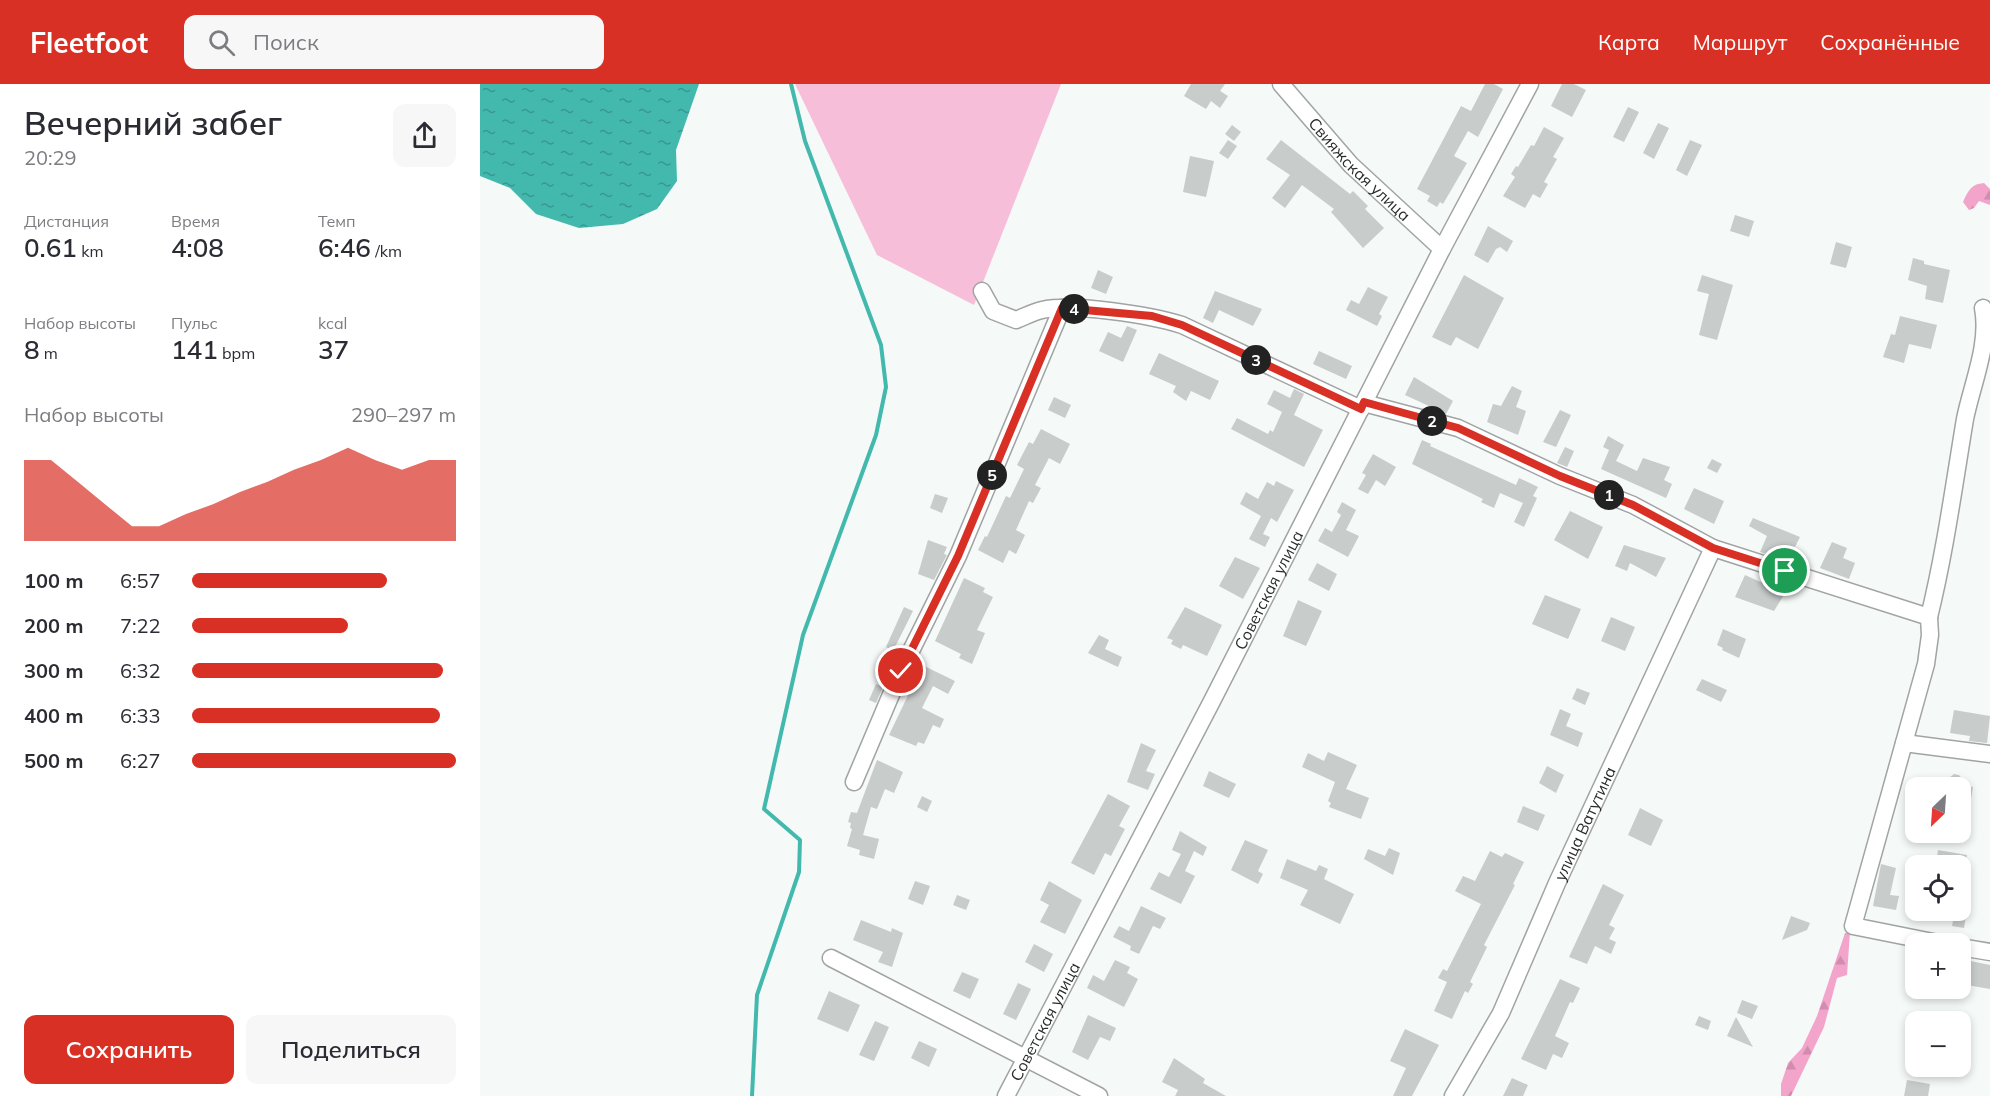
<!DOCTYPE html>
<html lang="ru">
<head>
<meta charset="utf-8">
<style>
	body { margin:0; font-family:Mulish,sans-serif; background:#f7f7f7; color:#2b2b33; height:100vh; display:flex; flex-direction:column; font-size:22px; white-space:nowrap }
	* { box-sizing:border-box; margin:0 }
	p { font-size:20px; color:#7c7c81 }
	.icon { flex:none; width:33px; height:33px; fill:none; stroke:currentColor; stroke-width:2; stroke-linecap:round; stroke-linejoin:round }
	.map { position:relative; flex:1; overflow:hidden }
	.panel { display:flex; flex-direction:column; background:#fff; width:480px }
	.panel>* { flex:none }
	.needle { width:39px; rotate:205deg }
	.buttons { position:absolute; left:1425px; top:693px; display:grid; gap:12px }
	.buttons a { display:grid; place-items:center; width:66px; height:66px; border-radius:12px; background:#fff; box-shadow:0 3px 9px #0003; font-size:30px }
	.pin { position:absolute; display:grid; place-items:center; width:51px; height:51px; color:#fff; margin:-26px; border:3px solid #fff; border-radius:50%; box-shadow:0 2px 6px #0007 }
	.km { position:absolute; width:30px; height:30px; margin:-15px; border-radius:50%; background:#222; color:#fff; font-size:16px; line-height:30px; text-align:center }
	.round { display:grid; place-items:center; flex:none; width:63px; height:63px; border-radius:12px; background:#f7f7f7 }
	.head { display:flex; align-items:center; justify-content:space-between; height:102px; padding:0 24px }
	h1 { font-size:33px; font-weight:600; line-height:45px }
	.stats { display:grid; grid-template-columns:repeat(3,1fr); gap:9px; height:102px; padding:6px 24px }
	.stats div { display:grid; align-content:center }
	.stats b { font-size:26px; font-weight:600 }
	.stats small { font-size:16px; font-weight:400 }
	.stats p { font-size:16px }
	.chart { height:168px; padding:12px 24px }
	.chart p { display:flex; justify-content:space-between }
	.chart svg { width:100%; height:108px; margin-top:6px; fill:#d93025; opacity:.7 }
	.primary-button { display:flex; gap:12px; margin-top:auto; padding:12px 24px }
	.primary-button a { flex:1; height:69px; border-radius:12px; background:#d93025; color:#fff; font-size:24px; font-weight:600; line-height:69px; text-align:center }
	.primary-button a+a { background:#f7f7f7; color:#2b2b33 }
	ul { padding:0 24px; list-style:none; font-size:20px }
	li { display:grid; grid-template-columns:96px 72px 1fr; align-items:center; height:45px }
	li i { height:15px; border-radius:8px; background:#d93025 }
	header { display:flex; align-items:center; gap:36px; box-sizing:border-box; height:84px; padding:0 30px; background:#d93025; color:#fff }
	header strong { font-size:28px }
	nav { display:flex; gap:33px; margin-inline-start:auto; font-size:21px }
	.search { width:420px; height:54px; background:#f7f7f7; display:flex; align-items:center; gap:15px; box-sizing:border-box; padding:0 21px; border-radius:12px; color:#7c7c81; font-size:22px }
	main { display:flex; flex:1; min-height:0 }
	.map>svg:first-child { display:block }
	.forest { fill:url(#forest-firs) }
	.garden { fill:#f7bed9 }
	.water { fill:url(#water-ripples) }
	.lines { fill:none; stroke-linecap:round; stroke-linejoin:round }
	.stream { stroke:#43b9ae; stroke-width:4 }
	.building { fill:#c8cccb }
	.minor-casing { stroke:#a1a4a4; stroke-width:19 }
	.minor { stroke:#fff; stroke-width:16 }
	.route-casing { stroke:#fff; stroke-width:12 }
	.route { stroke:#d93025; stroke-width:8 }
	.labels { text-anchor:middle; stroke-width:6; stroke-linejoin:round; paint-order:stroke }
	.street-label { font-size:16px; fill:#292b2b; stroke:#f5f9f8 }
</style>
</head>
<body>
<header>
<strong>Fleetfoot</strong>
<div class="search"><svg class="icon" aria-label="search" viewBox="0 0 24 24"><circle cx="10" cy="10" r="6"/><path d="M15 15l6 6"/></svg>Поиск</div>
<nav><a>Карта</a><a>Маршрут</a><a>Сохранённые</a></nav>
</header>
<main>
<section class="panel">
<div class="head"><div><h1>Вечерний забег</h1><p>20:29</p></div><a class="round"><svg class="icon" aria-label="share" viewBox="0 0 24 24"><path d="M12 15V3M7 8l5-5 5 5M5 13v7h14v-7"/></svg></a></div>
<div class="stats">
<div><p>Дистанция</p><b>0.61<small> km</small></b></div>
<div><p>Время</p><b>4:08</b></div>
<div><p>Темп</p><b>6:46<small> /km</small></b></div>
</div>
<div class="stats">
<div><p>Набор высоты</p><b>8<small> m</small></b></div>
<div><p>Пульс</p><b>141<small> bpm</small></b></div>
<div><p>kcal</p><b>37</b></div>
</div>
<div class="chart"><p><span>Набор высоты</span>290–297 m</p>
<svg viewBox="0 0 160 44" preserveAspectRatio="none"><path d="M0 44V11L10 11L20 20L30 29L40 38L50 38L60 33L70 29L80 24L90 20L100 15L110 11L120 6L130 11L140 15L150 11L160 11V44z"/></svg>
</div>
<ul>
<li><b>100 m</b>6:57<i style="width:74%"></i></li>
<li><b>200 m</b>7:22<i style="width:59%"></i></li>
<li><b>300 m</b>6:32<i style="width:95%"></i></li>
<li><b>400 m</b>6:33<i style="width:94%"></i></li>
<li><b>500 m</b>6:27<i style="width:100%"></i></li>
</ul>
<div class="primary-button"><a>Сохранить</a><a>Поделиться</a></div>
</section>
<div class="map">
<svg width="1510" height="1012" viewBox="0 0 1510 1012">
	<defs>
		<pattern id="forest-firs" width="22" height="20" patternUnits="userSpaceOnUse" patternTransform="scale(1.5)"><rect width="22" height="20" fill="#f3a4ca"/><path d="M5 1l3.5 6h-7zM16 11l3.5 6h-7z" fill="#d08dae"/></pattern>
		<pattern id="water-ripples" width="26" height="14" patternUnits="userSpaceOnUse" patternTransform="scale(1.5)"><rect width="26" height="14" fill="#43b9ae"/><path d="M2 4q2-2 4 0t4 0M15 11q2-2 4 0t4 0" fill="none" stroke="#38978e"/></pattern>
	</defs>
	<rect width="100%" height="100%" fill="#f5f9f8"/>
	<path class="forest" d="M 1504,99 L 1510,105 L 1510,121 L 1499,117 L 1494,124 L 1489,126 L 1483,118 C 1488,107 1491,100 1504,99 Z
		M 1370,848 L 1367,891 L 1357,894 L 1344,943 L 1311,1012 L 1301,1012 L 1301,1000 L 1308,979 L 1322,964 L 1337,932 L 1365,849 Z"/>
	<path class="garden" d="M 315,0 L 581,0 L 494,221 L 397,171 Z"/>
	<path class="water" d="M 0,0 L 219,0 L 196,66 L 197,97 L 177,125 L 143,140 L 99,144 L 56,130 L 30,104 L 0,92 Z"/>
	<g class="lines">
		<path class="stream" d="M 272,1012 L 277,911 L 319,788 L 320,756 L 284,725 L 323,551 L 396,351 L 406,303 L 401,261 L 325,57 L 311,0"/>
	</g>
	<path class="building" d="M 711,0 L 745,0 L 740,7 L 748,12 L 740,24 L 731,17 L 726,25 L 704,12 Z
		M 1005,0 L 1014,0 L 1023,5 L 998,53 L 988,47 L 974,72 L 987,79 L 963,120 L 960,118 L 957,123 L 947,117 L 950,112 L 937,105 L 981,22 L 991,27 Z
		M 1082,0 L 1094,0 L 1106,6 L 1092,33 L 1071,22 Z
		M 1148,23 L 1159,28 L 1144,58 L 1133,53 Z
		M 1178,39 L 1189,44 L 1174,75 L 1163,69 Z
		M 752,41 L 761,48 L 754,57 L 745,50 Z
		M 1064,43 L 1084,54 L 1073,73 L 1077,75 L 1064,98 L 1068,100 L 1060,114 L 1053,110 L 1045,124 L 1023,112 L 1035,93 L 1031,90 L 1036,82 L 1038,83 L 1051,61 L 1054,62 Z
		M 748,56 L 757,62 L 748,75 L 739,69 Z
		M 801,56 L 870,110 L 873,107 L 888,122 L 885,125 L 904,144 L 883,164 L 851,128 L 854,125 L 822,101 L 805,124 L 792,114 L 810,91 L 786,75 Z
		M 1210,56 L 1222,61 L 1207,92 L 1196,86 Z
		M 710,72 L 734,77 L 726,113 L 703,108 Z
		M 1255,131 L 1274,137 L 1269,153 L 1250,147 Z
		M 1008,142 L 1033,157 L 1027,168 L 1020,163 L 1016,165 L 1008,179 L 994,171 Z
		M 1356,158 L 1372,163 L 1366,184 L 1350,180 Z
		M 1433,174 L 1444,177 L 1444,180 L 1470,186 L 1463,219 L 1445,215 L 1447,202 L 1428,196 Z
		M 618,186 L 633,193 L 626,210 L 611,204 Z
		M 984,191 L 1024,214 L 998,265 L 976,253 L 971,262 L 952,253 Z
		M 1222,191 L 1253,201 L 1237,256 L 1219,251 L 1229,210 L 1217,207 Z
		M 888,203 L 908,213 L 899,230 L 902,232 L 897,242 L 866,226 L 871,216 L 879,220 Z
		M 735,207 L 782,225 L 773,242 L 739,226 L 733,239 L 723,234 Z
		M 1420,232 L 1457,241 L 1451,265 L 1429,260 L 1424,279 L 1403,273 L 1411,250 L 1415,251 Z
		M 647,242 L 657,246 L 643,278 L 619,267 L 628,248 L 641,254 Z
		M 839,267 L 872,282 L 866,295 L 833,280 Z
		M 679,269 L 739,297 L 730,316 L 711,307 L 706,317 L 693,308 L 696,302 L 669,290 Z
		M 934,293 L 973,317 L 966,330 L 925,311 Z
		M 1032,302 L 1042,307 L 1036,323 L 1046,327 L 1038,351 L 1007,338 L 1013,320 L 1021,322 Z
		M 814,305 L 824,310 L 814,331 L 843,346 L 824,383 L 751,345 L 757,334 L 788,350 L 790,346 L 793,348 L 802,328 L 787,320 L 794,306 L 810,314 Z
		M 574,313 L 591,321 L 585,334 L 568,326 Z
		M 1080,326 L 1091,331 L 1076,363 L 1063,358 Z
		M 561,345 L 590,360 L 580,380 L 569,374 L 555,401 L 561,404 L 553,419 L 549,417 L 536,446 L 545,451 L 536,470 L 529,466 L 523,479 L 498,466 L 505,452 L 507,453 L 526,412 L 530,414 L 544,385 L 537,381 L 549,358 L 553,360 Z
		M 1128,352 L 1144,361 L 1136,377 L 1157,387 L 1163,374 L 1190,383 L 1184,396 L 1192,400 L 1186,414 L 1121,385 L 1129,366 L 1123,363 Z
		M 942,356 L 951,360 L 950,362 L 1036,401 L 1039,394 L 1058,403 L 1053,412 L 1057,414 L 1044,443 L 1034,438 L 1043,419 L 1020,409 L 1014,424 L 1001,418 L 1003,415 L 932,380 Z
		M 1085,363 L 1094,367 L 1087,383 L 1077,379 Z
		M 893,370 L 916,383 L 905,402 L 896,396 L 888,410 L 878,405 L 886,391 L 882,389 Z
		M 1232,375 L 1242,380 L 1237,389 L 1227,384 Z
		M 796,397 L 814,406 L 797,438 L 791,434 L 783,450 L 790,453 L 785,463 L 769,455 L 781,432 L 760,420 L 766,408 L 778,415 L 787,398 L 794,402 Z
		M 1214,404 L 1244,417 L 1234,440 L 1204,425 Z
		M 455,410 L 468,414 L 462,429 L 450,424 Z
		M 862,418 L 876,426 L 866,446 L 879,452 L 868,473 L 838,457 L 845,444 L 852,448 L 861,431 L 857,428 Z
		M 1090,427 L 1123,443 L 1108,475 L 1074,456 Z
		M 1273,434 L 1320,453 L 1310,473 L 1301,468 L 1299,474 L 1280,468 L 1287,452 L 1269,442 Z
		M 448,456 L 467,463 L 464,470 L 467,471 L 454,496 L 438,490 Z
		M 1352,458 L 1367,464 L 1363,474 L 1375,479 L 1369,495 L 1340,484 Z
		M 1144,461 L 1186,474 L 1176,493 L 1150,479 L 1147,487 L 1135,482 Z
		M 755,473 L 780,484 L 763,515 L 739,502 Z
		M 837,479 L 857,490 L 849,507 L 828,496 Z
		M 1265,491 L 1305,509 L 1294,527 L 1255,513 Z
		M 484,494 L 505,504 L 503,508 L 513,513 L 497,546 L 505,549 L 492,580 L 479,574 L 481,570 L 455,557 Z
		M 1065,511 L 1101,525 L 1088,555 L 1052,540 Z
		M 818,516 L 842,527 L 826,562 L 803,552 Z
		M 424,523 L 433,527 L 413,567 L 406,563 Z
		M 705,523 L 742,541 L 727,572 L 703,561 L 701,565 L 691,560 L 693,556 L 687,554 Z
		M 1131,533 L 1155,543 L 1145,567 L 1121,557 Z
		M 1243,545 L 1266,555 L 1259,574 L 1242,566 L 1243,564 L 1237,561 Z
		M 619,551 L 629,556 L 625,565 L 642,573 L 638,583 L 608,569 Z
		M 440,580 L 475,597 L 468,610 L 453,602 L 442,624 L 464,635 L 460,644 L 453,641 L 444,660 L 438,658 L 436,662 L 409,651 L 433,601 L 430,599 Z
		M 1222,595 L 1247,606 L 1241,618 L 1216,606 Z
		M 396,600 L 403,603 L 396,619 L 389,616 Z
		M 1097,604 L 1110,609 L 1105,621 L 1092,615 Z
		M 1080,625 L 1091,630 L 1086,642 L 1103,649 L 1098,663 L 1070,651 Z
		M 1474,626 L 1510,632 L 1507,659 L 1489,657 L 1490,652 L 1470,649 Z
		M 661,659 L 676,666 L 666,687 L 675,690 L 668,706 L 647,698 Z
		M 848,668 L 877,681 L 866,705 L 889,714 L 881,735 L 849,723 L 851,719 L 848,717 L 855,698 L 822,683 L 828,669 L 844,677 Z
		M 397,676 L 423,688 L 414,709 L 405,705 L 397,725 L 391,723 L 383,751 L 399,755 L 394,775 L 379,771 L 380,766 L 367,762 L 372,745 L 370,744 L 371,739 L 368,738 L 371,728 L 377,729 Z
		M 1067,682 L 1084,691 L 1076,709 L 1059,699 Z
		M 729,687 L 756,700 L 749,714 L 723,702 Z
		M 1474,690 L 1479,691 L 1484,697 L 1483,701 L 1493,703 L 1489,726 L 1480,724 L 1480,704 L 1467,704 L 1469,694 Z
		M 628,710 L 650,722 L 639,742 L 645,745 L 631,772 L 625,769 L 614,791 L 591,779 Z
		M 442,712 L 452,717 L 447,728 L 437,723 Z
		M 1043,722 L 1065,731 L 1058,747 L 1037,738 Z
		M 1160,724 L 1183,736 L 1171,762 L 1148,751 Z
		M 700,747 L 727,763 L 723,772 L 714,767 L 705,787 L 715,792 L 701,820 L 670,805 L 679,788 L 689,793 L 701,770 L 692,766 Z
		M 765,756 L 788,766 L 778,787 L 783,790 L 778,800 L 751,786 Z
		M 909,764 L 920,769 L 913,791 L 884,775 L 888,765 L 905,772 Z
		M 1458,766 L 1487,771 L 1485,782 L 1456,779 Z
		M 1010,767 L 1022,773 L 1025,769 L 1044,778 L 1033,800 L 1035,801 L 1004,861 L 1007,863 L 990,898 L 993,900 L 988,909 L 985,907 L 972,935 L 954,927 L 967,898 L 958,894 L 963,885 L 967,887 L 1001,820 L 975,807 L 983,792 L 995,797 Z
		M 807,775 L 836,787 L 839,781 L 848,785 L 844,795 L 874,810 L 860,840 L 820,821 L 828,806 L 800,794 Z
		M 1401,780 L 1416,784 L 1410,811 L 1419,812 L 1416,826 L 1393,822 Z
		M 435,797 L 450,802 L 443,821 L 428,815 Z
		M 569,797 L 602,816 L 585,850 L 560,838 L 569,821 L 560,816 Z
		M 1123,800 L 1144,811 L 1129,841 L 1135,844 L 1129,855 L 1136,858 L 1131,870 L 1115,862 L 1107,880 L 1089,873 Z
		M 477,811 L 490,816 L 486,826 L 473,821 Z
		M 661,822 L 686,834 L 680,845 L 673,842 L 659,870 L 650,866 L 651,862 L 633,853 L 639,842 L 649,847 Z
		M 1443,826 L 1487,826 L 1484,844 L 1472,842 L 1473,837 L 1443,832 Z
		M 1311,832 L 1330,839 L 1327,846 L 1302,856 Z
		M 381,836 L 411,848 L 412,844 L 423,849 L 412,883 L 398,878 L 403,868 L 373,856 Z
		M 554,860 L 573,870 L 564,888 L 545,878 Z
		M 635,876 L 650,883 L 647,889 L 658,895 L 644,923 L 607,904 L 613,891 L 624,897 Z
		M 1486,876 L 1510,881 L 1510,905 L 1481,900 Z
		M 482,888 L 499,895 L 490,915 L 473,907 Z
		M 1080,895 L 1100,904 L 1093,919 L 1090,918 L 1075,952 L 1089,959 L 1082,974 L 1073,970 L 1066,986 L 1041,975 Z
		M 538,899 L 551,905 L 536,936 L 523,930 Z
		M 349,907 L 380,921 L 368,948 L 337,935 Z
		M 1262,916 L 1278,922 L 1272,935 L 1257,929 Z
		M 608,931 L 636,944 L 630,957 L 620,953 L 608,976 L 592,968 Z
		M 1219,932 L 1231,937 L 1228,946 L 1215,941 Z
		M 1256,933 L 1273,963 L 1247,952 Z
		M 395,937 L 409,943 L 394,977 L 379,971 Z
		M 925,945 L 959,961 L 932,1012 L 913,1012 L 926,984 L 910,977 Z
		M 439,957 L 457,965 L 449,983 L 431,974 Z
		M 694,974 L 725,995 L 723,999 L 746,1012 L 695,1012 L 698,1006 L 682,998 Z
		M 1032,994 L 1048,1001 L 1043,1012 L 1023,1012 Z
		M 1427,996 L 1450,1000 L 1448,1012 L 1424,1012 Z"/>
	<g class="lines">
		<defs>
			<g id="minor">
				<path id="s1" d="M 801,0 L 871,81 L 962,165"/>
				<path d="M 502,207 L 513,227 L 536,236 C 544,233 553,228 562,226 C 594,219 670,231 702,241 L 881,325"/>
				<path d="M 884,319 L 978,344 L 1080,392 L 1153,421 L 1233,464 L 1449,533 L 1450,551 L 1446,580 L 1373,842 L 1463,860"/>
				<path d="M 1449,533 C 1465,468 1474,401 1485,335 C 1492,300 1510,260 1503,224"/>
				<path d="M 1424,659 L 1510,670"/>
				<path d="M 374,698 L 421,587 L 478,472 L 582,224"/>
				<path d="M 1480,863 L 1510,868"/>
				<path d="M 351,874 L 619,1012"/>
				<path id="s2" d="M 526,1012 L 732,617 L 962,165 L 1050,0"/>
				<path id="s3" d="M 973,1012 L 1021,929 L 1077,799 L 1233,464"/>
			</g>
		</defs>
		<use href="#minor" class="minor-casing"/>
		<use href="#minor" class="minor"/>
	</g>
	<g class="lines">
		<defs>
			<path id="route" d="M 421,587 L 478,472 L 582,224 L 672,232 L 702,241 L 881,325 L 884,318 L 978,344 L 1080,392 L 1153,421 L 1233,464 L 1305,487"/>
		</defs>
		<use href="#route" class="route-casing"/>
		<use href="#route" class="route"/>
	</g>
	<g class="labels">
		<g class="street-label">
			<text dy="6" stroke="none"><textPath href="#s1" startOffset="116">Свияжская улица</textPath></text>
			<text dy="6" stroke="none"><textPath href="#s2" startOffset="570">Советская улица</textPath></text>
			<text dy="6" stroke="none"><textPath href="#s3" startOffset="303">улица Ватутина</textPath></text>
			<text dy="6" stroke="none"><textPath href="#s2" startOffset="84">Советская улица</textPath></text>
		</g>
	</g>
</svg>
<div class="buttons">
<a><svg class="needle" viewBox="-14 -14 28 28"><path d="M0-13l5 13h-10z" fill="#e53935"/><path d="M0 13l5-13h-10z" fill="#7c7c81"/></svg></a>
<a><svg class="icon" aria-label="locate" viewBox="0 0 24 24"><circle cx="12" cy="12" r="6"/><path d="M12 2v4M12 18v4M2 12h4M18 12h4"/></svg></a>
<a>+</a>
<a>−</a>
</div>
<div class="pin" style="left:1305px;top:487px;background:#1e9e55"><svg class="icon" aria-label="arrive" viewBox="0 0 24 24"><path d="M6 21V4h12l-3 4 3 4H6"/></svg></div>
<div class="pin" style="left:421px;top:587px;background:#d93025"><svg class="icon" aria-label="check" viewBox="0 0 24 24"><path d="M5 12l5 5 9-10"/></svg></div>
<b class="km" style="left:1129px;top:411px">1</b>
<b class="km" style="left:952px;top:337px">2</b>
<b class="km" style="left:776px;top:276px">3</b>
<b class="km" style="left:594px;top:225px">4</b>
<b class="km" style="left:512px;top:391px">5</b>
</div>
</main>
</body>
</html>
